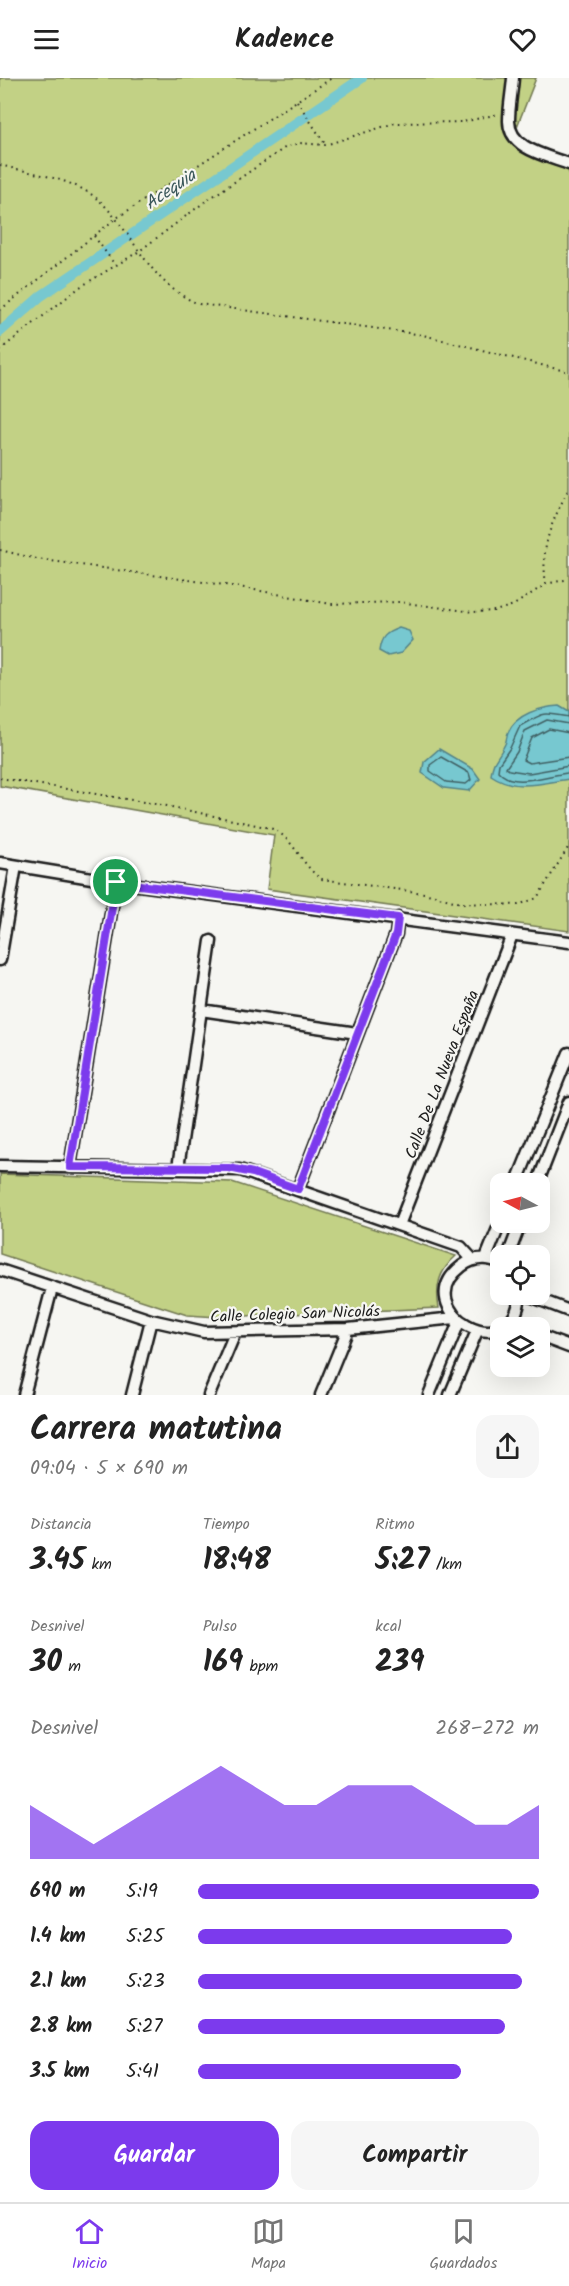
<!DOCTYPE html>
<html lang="es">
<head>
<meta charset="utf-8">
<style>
	body { margin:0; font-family:Kalam,sans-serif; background:#f6f6f6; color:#222; height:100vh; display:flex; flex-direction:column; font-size:22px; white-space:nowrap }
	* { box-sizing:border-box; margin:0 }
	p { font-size:20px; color:#767676 }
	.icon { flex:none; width:33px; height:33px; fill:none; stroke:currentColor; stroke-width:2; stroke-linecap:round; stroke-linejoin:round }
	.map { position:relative; height:1317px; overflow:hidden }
	.drawer { display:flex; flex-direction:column; background:#fff; flex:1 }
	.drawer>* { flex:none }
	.needle { width:39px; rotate:277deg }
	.controls { position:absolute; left:490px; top:1095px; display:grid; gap:12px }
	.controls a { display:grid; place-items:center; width:60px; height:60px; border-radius:12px; background:#fff; box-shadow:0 6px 24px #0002; font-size:30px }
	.pin { position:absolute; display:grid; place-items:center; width:51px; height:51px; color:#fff; margin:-26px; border:3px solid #fff; border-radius:50%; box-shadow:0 2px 6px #0007 }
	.round { display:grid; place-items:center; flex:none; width:63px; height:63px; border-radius:18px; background:#f6f6f6 }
	.overview { display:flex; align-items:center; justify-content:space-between; height:102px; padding:0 30px }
	h1 { font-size:33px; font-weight:700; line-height:45px }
	.stats { display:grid; grid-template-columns:repeat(3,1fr); gap:9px; height:102px; padding:6px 30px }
	.stats div { display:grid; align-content:center }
	.stats b { font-size:30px; font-weight:700 }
	.stats small { font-size:16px; font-weight:400 }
	.stats p { font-size:16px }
	.chart { height:168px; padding:12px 30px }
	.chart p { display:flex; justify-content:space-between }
	.chart svg { width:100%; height:108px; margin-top:6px; fill:#7c3aed; opacity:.7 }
	.primary-button { display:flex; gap:12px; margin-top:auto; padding:12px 30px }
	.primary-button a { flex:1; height:69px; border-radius:18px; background:#7c3aed; color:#fff; font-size:24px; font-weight:700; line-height:69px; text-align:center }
	.primary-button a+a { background:#f6f6f6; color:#222 }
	ul { padding:0 30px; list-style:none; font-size:20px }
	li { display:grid; grid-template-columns:96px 72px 1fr; align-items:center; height:45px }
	li i { height:15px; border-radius:8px; background:#7c3aed }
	header { display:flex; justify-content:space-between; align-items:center; height:78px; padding:0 30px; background:#fff; font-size:27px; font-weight:700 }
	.dock { display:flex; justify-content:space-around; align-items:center; height:84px; border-top:2px solid #e0e0e0; background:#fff; font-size:16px; color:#767676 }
	.dock a { display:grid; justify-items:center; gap:3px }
	.dock .current { color:#7c3aed }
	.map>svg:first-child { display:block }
	.green { fill:#c2d185; stroke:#6f7650; stroke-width:1.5 }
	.water { fill:#77c8d0; stroke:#538388; stroke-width:1.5 }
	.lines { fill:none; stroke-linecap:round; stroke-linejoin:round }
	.shore { stroke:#406164; stroke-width:1.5 }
	.canal { stroke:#77c8d0; stroke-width:10 }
	.minor-casing { stroke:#1c1c1c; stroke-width:15 }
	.path { stroke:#1c1c1c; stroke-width:2; stroke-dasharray:1.5 4.5; stroke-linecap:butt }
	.minor { stroke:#f6f6f2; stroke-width:10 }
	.route-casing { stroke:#fff; stroke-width:12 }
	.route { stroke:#7c3aed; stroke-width:8 }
	.labels { text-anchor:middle; stroke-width:4.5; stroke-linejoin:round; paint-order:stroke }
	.street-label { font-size:16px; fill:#1c1c1c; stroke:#f6f6f2 }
	.water-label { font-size:18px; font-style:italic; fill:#3c585b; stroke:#f6f6f2 }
</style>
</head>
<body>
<header><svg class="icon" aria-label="menu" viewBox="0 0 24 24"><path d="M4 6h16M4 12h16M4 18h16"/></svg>Kadence<svg class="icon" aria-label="heart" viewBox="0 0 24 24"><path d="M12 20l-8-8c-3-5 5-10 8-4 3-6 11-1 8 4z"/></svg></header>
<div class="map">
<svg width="569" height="1317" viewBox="0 0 569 1317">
	<rect width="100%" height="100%" fill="#f6f6f2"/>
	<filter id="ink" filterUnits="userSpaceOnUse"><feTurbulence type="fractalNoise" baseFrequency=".0167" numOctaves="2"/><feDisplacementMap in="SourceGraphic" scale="12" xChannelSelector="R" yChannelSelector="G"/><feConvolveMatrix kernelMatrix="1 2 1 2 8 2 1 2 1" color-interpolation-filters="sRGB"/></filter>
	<g filter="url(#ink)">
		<path class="green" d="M 0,0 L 536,0 L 511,64 L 569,88 L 569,853 L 267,811 L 274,757 L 0,708 Z
			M 0,1096 L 232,1104 L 456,1178 C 439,1193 435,1208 439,1230 L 218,1239 L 187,1237 L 0,1176 Z"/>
		<path class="water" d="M 399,550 L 409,553 L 413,562 L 401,575 L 388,578 L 379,573 C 381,559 385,555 399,550 Z
			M 559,628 L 569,634 L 569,701 C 541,705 516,714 491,697 C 493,681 498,681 504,668 C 507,664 506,659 508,655 C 515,636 541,629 559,628 Z
			M 439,671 L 473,691 L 480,701 L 469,713 L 444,710 L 422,695 L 424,684 Z"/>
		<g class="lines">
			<path class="shore" d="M 569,639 C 542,634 545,634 520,648 L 510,670 L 499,686 L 498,693 C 514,712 548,696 569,695
				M 569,646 L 547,642 L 525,653 L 517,674 L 506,690 L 509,692 L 529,695 L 569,688
				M 569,655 L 549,651 L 532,660 L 523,682 L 529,685 L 569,679
				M 441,679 L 469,695 L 471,702 L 466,706 L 446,704 L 430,693 L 430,687 Z"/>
			<path class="canal" d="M 0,254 L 41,218 L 362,0"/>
			<defs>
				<path id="minor" d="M 513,0 C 512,14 509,28 509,42 C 508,71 548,78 569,86
					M 0,785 L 116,804 L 569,864
					M 0,882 L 16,788
					M 201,932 L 357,955
					M 0,1088 L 240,1092 L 461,1169 L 473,1182
					M 70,1089 L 116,804
					M 178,1090 L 211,863
					M 516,1106 L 569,975
					M 537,1106 L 569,1024
					M 298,1111 L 396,856 L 398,840
					M 399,1147 L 512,857
					M 508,1178 L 521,1144
					M 486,1180 L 501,1143
					M 501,1185 C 488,1179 474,1179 462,1188 C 405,1232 515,1293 520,1216
					M 0,1192 L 151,1242 L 204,1254 L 348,1251 L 455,1240
					M 525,1216 L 569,1233
					M 507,1245 L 518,1250
					M 540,1258 L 569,1269
					M 24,1317 L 52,1210
					M 132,1317 L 151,1242
					M 209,1317 L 235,1255
					M 321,1317 L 348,1251
					M 429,1317 L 459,1244
					M 450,1317 L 477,1253"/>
			</defs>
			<use href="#minor" class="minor-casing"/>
			<path class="path" d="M 297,23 L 325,66
				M 0,87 C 33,96 76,100 102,125 C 137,160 149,206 199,226 L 423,257 L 569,294
				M 94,158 L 115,187
				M 0,232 L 115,141 L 332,0
				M 0,272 L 80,209 L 138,174 L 206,123 L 286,69 L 299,65 L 325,67 L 395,45 L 463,44 L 498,36
				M 0,472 L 37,481 L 239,509 L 331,526 L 399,524 L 473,534 L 495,533 L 514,527 L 546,506 L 569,501
				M 546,506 C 540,465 552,445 569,410
				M 0,700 L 162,727 L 270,750 C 294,759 300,786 321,801 L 424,815 L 461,825 L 518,827 L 537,820 L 569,768"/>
			<use href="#minor" class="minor"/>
		</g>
	</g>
	<g class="lines" filter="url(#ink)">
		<defs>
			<path id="route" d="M 116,804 L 398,840 L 396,856 L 298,1111 L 253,1095 L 229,1090 L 70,1089 Z"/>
		</defs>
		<use href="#route" class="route-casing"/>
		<use href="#route" class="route"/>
	</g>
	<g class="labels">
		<g class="street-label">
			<text transform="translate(441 996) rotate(-69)" y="6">Calle De La Nueva España</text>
			<text transform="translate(295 1235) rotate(-2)" y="6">Calle Colegio San Nicolás</text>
		</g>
		<g class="water-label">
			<text transform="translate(170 111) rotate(-34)" y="6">Acequia</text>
		</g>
	</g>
</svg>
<div class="controls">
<a><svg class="needle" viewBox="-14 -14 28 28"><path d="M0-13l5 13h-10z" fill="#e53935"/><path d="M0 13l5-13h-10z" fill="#767676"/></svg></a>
<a><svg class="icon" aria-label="locate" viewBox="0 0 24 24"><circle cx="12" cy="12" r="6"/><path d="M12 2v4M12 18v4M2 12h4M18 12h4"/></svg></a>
<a><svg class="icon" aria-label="layers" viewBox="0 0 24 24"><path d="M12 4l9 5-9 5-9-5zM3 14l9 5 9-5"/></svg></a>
</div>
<div class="pin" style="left:116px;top:804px;background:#1e9e55"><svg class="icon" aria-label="arrive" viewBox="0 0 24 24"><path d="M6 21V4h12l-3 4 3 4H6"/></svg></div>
</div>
<section class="drawer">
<div class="overview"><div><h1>Carrera matutina</h1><p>09:04 · 5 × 690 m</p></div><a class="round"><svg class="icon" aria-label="share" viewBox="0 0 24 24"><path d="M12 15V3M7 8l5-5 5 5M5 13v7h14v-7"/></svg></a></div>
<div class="stats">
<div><p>Distancia</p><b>3.45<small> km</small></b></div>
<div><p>Tiempo</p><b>18:48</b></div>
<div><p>Ritmo</p><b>5:27<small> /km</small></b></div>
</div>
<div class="stats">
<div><p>Desnivel</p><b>30<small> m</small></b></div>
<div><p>Pulso</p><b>169<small> bpm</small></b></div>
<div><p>kcal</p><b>239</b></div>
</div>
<div class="chart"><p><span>Desnivel</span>268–272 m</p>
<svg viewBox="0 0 160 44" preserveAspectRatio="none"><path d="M0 44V22L10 30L20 38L30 30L40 22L50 14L60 6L70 14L80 22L90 22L100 14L110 14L120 14L130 22L140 30L150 30L160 22V44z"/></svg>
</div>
<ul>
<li><b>690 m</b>5:19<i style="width:100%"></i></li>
<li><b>1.4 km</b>5:25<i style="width:92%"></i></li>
<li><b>2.1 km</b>5:23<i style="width:95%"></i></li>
<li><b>2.8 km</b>5:27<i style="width:90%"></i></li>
<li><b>3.5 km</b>5:41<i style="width:77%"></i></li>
</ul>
<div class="primary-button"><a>Guardar</a><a>Compartir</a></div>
</section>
<nav class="dock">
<a class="current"><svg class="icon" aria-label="home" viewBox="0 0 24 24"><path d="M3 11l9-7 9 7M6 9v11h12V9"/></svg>Inicio</a>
<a><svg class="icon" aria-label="map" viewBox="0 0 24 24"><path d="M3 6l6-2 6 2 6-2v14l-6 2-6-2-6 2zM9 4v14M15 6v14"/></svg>Mapa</a>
<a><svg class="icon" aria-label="saved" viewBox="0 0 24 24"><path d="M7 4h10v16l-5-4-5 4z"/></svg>Guardados</a>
</nav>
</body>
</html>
